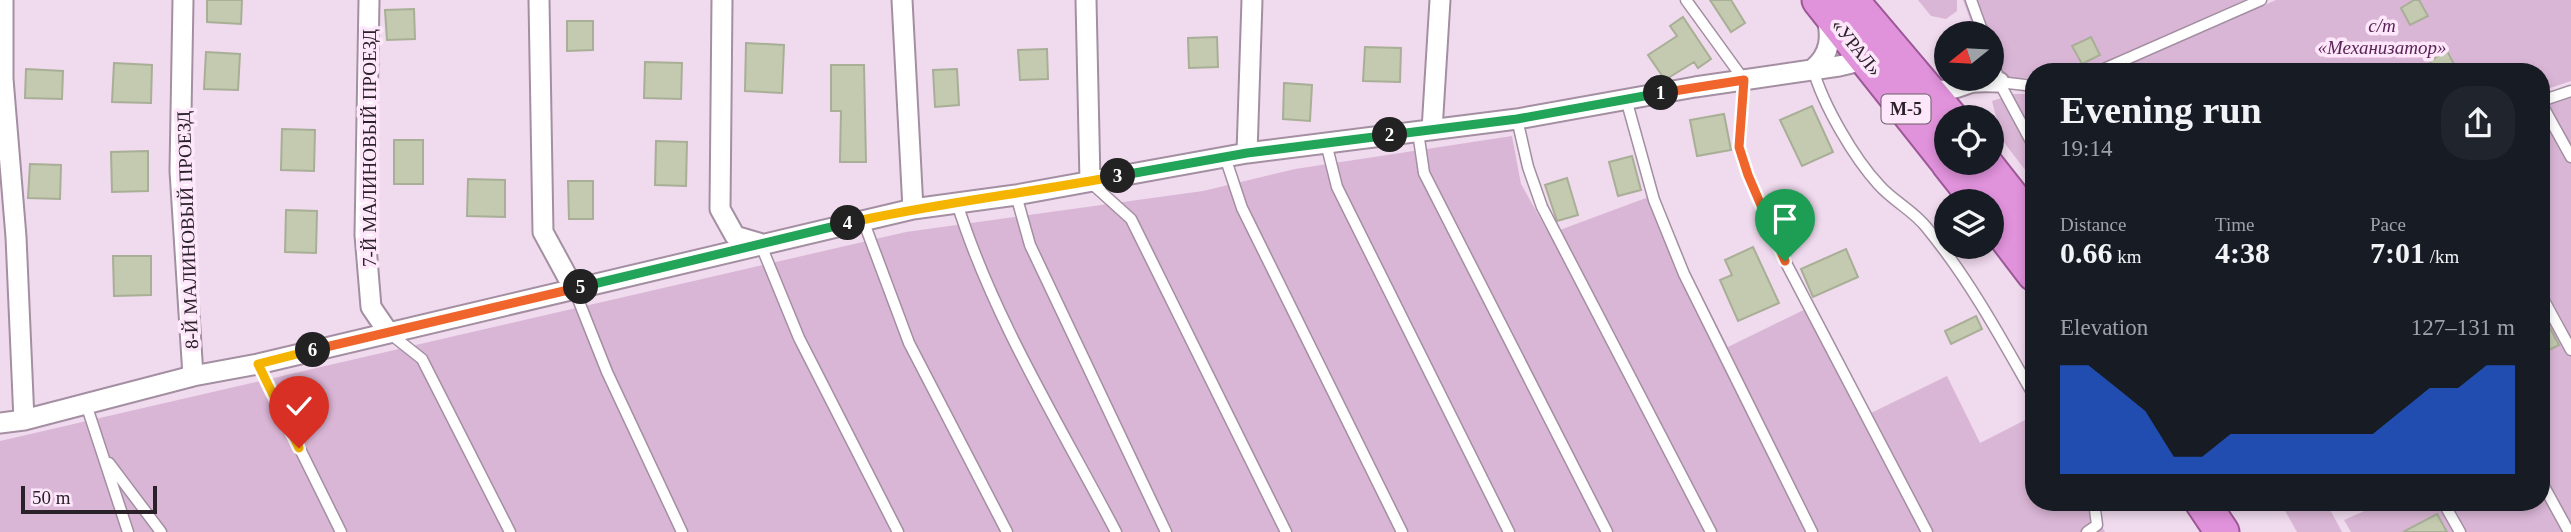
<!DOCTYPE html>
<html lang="en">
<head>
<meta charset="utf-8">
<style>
	body { margin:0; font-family:Georgia,serif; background:#20242c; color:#f1f3f6; height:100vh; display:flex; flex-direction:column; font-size:26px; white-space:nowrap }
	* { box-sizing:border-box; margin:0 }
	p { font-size:23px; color:#9ea1a6 }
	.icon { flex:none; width:38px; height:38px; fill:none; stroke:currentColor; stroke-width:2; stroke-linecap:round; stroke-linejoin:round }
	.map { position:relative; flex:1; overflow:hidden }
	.drawer { position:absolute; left:2025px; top:63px; width:525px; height:448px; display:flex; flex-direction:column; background:#171b24; border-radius:28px; box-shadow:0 4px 10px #0003 }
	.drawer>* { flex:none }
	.needle { width:46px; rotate:252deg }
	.fabs { position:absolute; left:1934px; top:21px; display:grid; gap:14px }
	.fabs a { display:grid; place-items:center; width:70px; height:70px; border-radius:50%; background:#171b24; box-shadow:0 4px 10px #0003; font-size:35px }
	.scale { position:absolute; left:21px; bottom:18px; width:136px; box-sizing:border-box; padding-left:7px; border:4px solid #2a2129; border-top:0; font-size:19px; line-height:24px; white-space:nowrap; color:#2a2129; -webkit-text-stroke:5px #fee7fb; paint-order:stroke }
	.pin { position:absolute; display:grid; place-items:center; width:60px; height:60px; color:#fff; margin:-72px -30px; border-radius:50% 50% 50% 0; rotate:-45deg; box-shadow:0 0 7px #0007 }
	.pin .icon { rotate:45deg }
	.km { position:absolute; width:35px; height:35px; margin:-18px; border-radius:50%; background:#222; color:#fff; font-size:19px; line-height:35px; text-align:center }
	.round { display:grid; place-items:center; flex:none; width:74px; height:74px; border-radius:28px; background:#20242c }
	.summary { display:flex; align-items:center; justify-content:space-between; height:119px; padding:0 35px }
	h1 { font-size:38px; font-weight:800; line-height:52px }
	.metrics { display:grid; grid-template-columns:repeat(3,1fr); gap:10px; height:119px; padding:7px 35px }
	.metrics div { display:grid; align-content:center }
	.metrics b { font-size:30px; font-weight:800 }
	.metrics small { font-size:19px; font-weight:400 }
	.metrics p { font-size:19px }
	.chart { height:196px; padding:14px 35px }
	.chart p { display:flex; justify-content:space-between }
	.chart svg { width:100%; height:126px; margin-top:7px; fill:#2563eb; opacity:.7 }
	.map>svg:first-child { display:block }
	.green { fill:#dab6d6 }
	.building { fill:#c3cab0; stroke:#a8af96; stroke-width:2 }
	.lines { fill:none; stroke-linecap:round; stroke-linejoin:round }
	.service-casing { stroke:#a48fa2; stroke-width:13 }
	.minor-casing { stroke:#a48fa2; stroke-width:23 }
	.trunk-casing { stroke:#9c5897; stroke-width:37 }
	.service { stroke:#fff; stroke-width:10 }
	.minor { stroke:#fff; stroke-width:19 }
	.trunk { stroke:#e092db; stroke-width:33 }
	.split-1-casing { stroke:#fff; stroke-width:14 }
	.split-2-casing { stroke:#fff; stroke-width:14 }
	.split-3-casing { stroke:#fff; stroke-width:14 }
	.split-4-casing { stroke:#fff; stroke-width:14 }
	.split-5-casing { stroke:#fff; stroke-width:14 }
	.split-6-casing { stroke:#fff; stroke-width:14 }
	.split-7-casing { stroke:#fff; stroke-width:14 }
	.split-1 { stroke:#f0652b; stroke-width:9 }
	.split-2 { stroke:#22a559; stroke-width:9 }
	.split-3 { stroke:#22a559; stroke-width:9 }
	.split-4 { stroke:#f5b400; stroke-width:9 }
	.split-5 { stroke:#22a559; stroke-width:9 }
	.split-6 { stroke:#f0652b; stroke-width:9 }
	.split-7 { stroke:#f5b400; stroke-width:9 }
	.labels { text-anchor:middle; stroke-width:7; stroke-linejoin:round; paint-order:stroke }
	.shield { fill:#fee7fb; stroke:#6a5c68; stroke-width:2 }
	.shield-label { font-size:18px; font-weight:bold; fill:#2a2129 }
	.park-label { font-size:19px; font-style:italic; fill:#592456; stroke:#fee7fb }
	.street-label { font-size:19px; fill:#2a2129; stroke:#fee7fb }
</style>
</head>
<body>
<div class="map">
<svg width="2571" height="532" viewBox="0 0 2571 532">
	<rect width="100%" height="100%" fill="#f0daee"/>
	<path class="green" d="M 1918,0 L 1957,0 L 1957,11 L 1946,19 L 1931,16 Z
		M 1963,0 L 2245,0 L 2083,72 L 2034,72 L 2033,78 L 1993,79 L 1992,33 L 1975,33 Z
		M 2276,0 L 2571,0 L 2571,81 L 2541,91 L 2541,72 L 2110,72 Z
		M 2571,91 L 2571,532 L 2351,532 L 2344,520 L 2385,502 L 2541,502 L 2541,101 Z
		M 2014,94 L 2033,94 L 2033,180 L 2002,140 L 1992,101 Z
		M 1512,136 L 1521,184 L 1549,234 L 1654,195 L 1690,273 L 1728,347 L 1814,305 L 1871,413 L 1947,376 L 1980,443 L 2033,416 L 2034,502 L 2088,502 L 2105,532 L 0,532 L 0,441 L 906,232 L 1203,191 L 1295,169 Z
		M 2280,502 L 2326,502 L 2342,532 L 2297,532 Z"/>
	<path class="building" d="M 207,0 L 242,0 L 241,24 L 207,22 Z
		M 1710,0 L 1731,0 L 1745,23 L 1731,32 Z
		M 2414,0 L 2419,0 L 2428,16 L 2410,25 L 2401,8 Z
		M 414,9 L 415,39 L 387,40 L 385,10 Z
		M 1683,17 L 1711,59 L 1698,68 L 1694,62 L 1665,80 L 1648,55 L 1677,36 L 1670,26 Z
		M 567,21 L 593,21 L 593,50 L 567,51 Z
		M 1217,37 L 1218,67 L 1189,68 L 1188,38 Z
		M 2091,37 L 2100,55 L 2082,64 L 2072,46 Z
		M 746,43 L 784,45 L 782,93 L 745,91 Z
		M 1365,47 L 1401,48 L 1400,82 L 1363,81 Z
		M 1047,49 L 1048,79 L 1020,80 L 1018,50 Z
		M 2447,51 L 2458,72 L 2436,72 L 2430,61 Z
		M 206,52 L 240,54 L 238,90 L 204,89 Z
		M 645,62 L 682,63 L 681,99 L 644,98 Z
		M 114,63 L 152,65 L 151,103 L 112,102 Z
		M 831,65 L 864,65 L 866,162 L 840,162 L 841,111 L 831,111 Z
		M 26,69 L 63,71 L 62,99 L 25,98 Z
		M 957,69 L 959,105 L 935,107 L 933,70 Z
		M 1284,83 L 1312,85 L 1310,121 L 1283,119 Z
		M 1812,106 L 1833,152 L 1802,166 L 1780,120 Z
		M 1724,114 L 1731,150 L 1697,156 L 1690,120 Z
		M 282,129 L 315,130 L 314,171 L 281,170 Z
		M 394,140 L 423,140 L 423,184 L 394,184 Z
		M 656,141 L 687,142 L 686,186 L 655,185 Z
		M 148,151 L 148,191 L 112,192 L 111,152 Z
		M 1632,156 L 1641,190 L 1618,196 L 1609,162 Z
		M 30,164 L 61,165 L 60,199 L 28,198 Z
		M 1567,178 L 1578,215 L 1557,221 L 1545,185 Z
		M 468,179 L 505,180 L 505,217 L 467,216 Z
		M 568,181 L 593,181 L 593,219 L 569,219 Z
		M 286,210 L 317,211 L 316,253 L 285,252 Z
		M 1753,247 L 1779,303 L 1738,321 L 1720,280 L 1732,275 L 1725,260 Z
		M 1846,249 L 1858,277 L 1813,297 L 1801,269 Z
		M 113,256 L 151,256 L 151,295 L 114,296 Z
		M 2541,311 L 2559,345 L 2541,354 Z
		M 1976,316 L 1982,329 L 1951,344 L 1945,331 Z
		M 2437,514 L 2447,532 L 2403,532 Z"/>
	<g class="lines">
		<defs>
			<path id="service" d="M 1686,0 L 1744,80 L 1739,147 L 1748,175 L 1785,261 L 1927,532
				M 1971,0 L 1983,33
				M 1992,56 L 1999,82 L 2034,147
				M 1813,69 C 1823,105 1854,158 1879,185 C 1893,201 1914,211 1927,228 C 1969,279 2001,338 2034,396
				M 2097,72 L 2261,0
				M 1999,82 L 2034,86
				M 1626,99 L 1654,200 L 1684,274 L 1812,532
				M 2541,101 L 2571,91
				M 2541,103 L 2571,157
				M 1517,119 L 1528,167 L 1542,207 L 1711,532
				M 1418,132 L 1424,173 L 1607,532
				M 1326,143 L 1337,187 L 1509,532
				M 1225,157 L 1242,208 L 1402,532
				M 1090,182 L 1131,219 L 1286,532
				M 1016,195 L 1030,245 L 1166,532
				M 957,203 C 993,318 1060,425 1116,532
				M 863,220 L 909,343 L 1007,532
				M 760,243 L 799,338 L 898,532
				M 574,289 L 607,372 L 682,532
				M 2541,295 L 2571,350
				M 388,332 L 422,359 L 510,532
				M 258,364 L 341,532
				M 86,404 L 128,532
				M 109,463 L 161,532
				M 2541,481 L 2569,532
				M 2443,502 L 2460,532
				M 2087,532 L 2097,525 L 2094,502"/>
			<path id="minor" d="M 3,0 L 3,79 L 16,237 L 24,420
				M 183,0 L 180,171 L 193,376
				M 369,0 L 365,235 L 371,307 L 388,332
				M 539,0 L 543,232 L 574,289
				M 722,0 L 720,209 L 735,236 L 759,243
				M 902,0 L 913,209
				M 1086,0 L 1090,181
				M 1813,69 C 1831,54 1832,36 1826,15
				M 1926,86 C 1942,95 1954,88 1970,83 C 1980,81 1990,82 1999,82
				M 1432,130 L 1440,0
				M 1247,153 L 1252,0
				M 0,423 L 24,420 L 193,376 L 258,364 L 913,209 L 1016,195 L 1247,153 L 1517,119 L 1695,87 L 1839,66 L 1856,62 L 1869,54"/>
			<path id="trunk" d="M 1819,0 L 1946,160
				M 1851,0 L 1950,117
				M 1948,163 L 1978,201
				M 1985,163 L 2034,225
				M 1992,219 L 2034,274
				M 2202,502 L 2222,532"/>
		</defs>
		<use href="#service" class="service-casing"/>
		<use href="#minor" class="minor-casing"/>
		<use href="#trunk" class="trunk-casing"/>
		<use href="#service" class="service"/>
		<use href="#minor" class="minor"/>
		<use href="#trunk" class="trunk"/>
	</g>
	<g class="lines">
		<defs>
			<path id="split-1" d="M 1661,93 L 1744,80 L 1739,147 L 1748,175 L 1785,261"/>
			<path id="split-2" d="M 1390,135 L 1517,119 L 1661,93"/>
			<path id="split-3" d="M 1118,176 L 1247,153 L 1390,135"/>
			<path id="split-4" d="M 848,223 C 937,203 1028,193 1118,176"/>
			<path id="split-5" d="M 581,287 L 848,223"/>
			<path id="split-6" d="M 313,350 L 581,287"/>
			<path id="split-7" d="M 299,448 L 258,364 L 313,350"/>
		</defs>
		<use href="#split-1" class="split-1-casing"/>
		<use href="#split-2" class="split-2-casing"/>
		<use href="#split-3" class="split-3-casing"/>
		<use href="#split-4" class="split-4-casing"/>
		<use href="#split-5" class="split-5-casing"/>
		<use href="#split-6" class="split-6-casing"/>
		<use href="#split-7" class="split-7-casing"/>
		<use href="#split-1" class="split-1"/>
		<use href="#split-2" class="split-2"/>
		<use href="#split-3" class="split-3"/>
		<use href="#split-4" class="split-4"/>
		<use href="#split-5" class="split-5"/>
		<use href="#split-6" class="split-6"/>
		<use href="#split-7" class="split-7"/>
	</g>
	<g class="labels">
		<rect class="shield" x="1881.5" y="94.5" width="49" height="29" rx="5"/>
		<g class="shield-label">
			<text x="1906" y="115">М-5</text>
		</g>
		<g class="park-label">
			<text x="2382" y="32">с/т<tspan x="2382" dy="22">«Механизатор»</tspan></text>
		</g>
		<g class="street-label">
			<text transform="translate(1857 47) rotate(51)" y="7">«УРАЛ»</text>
			<text transform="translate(369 148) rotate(-90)" y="7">7-Й МАЛИНОВЫЙ ПРОЕЗД</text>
			<text transform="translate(187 230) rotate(-92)" y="7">8-Й МАЛИНОВЫЙ ПРОЕЗД</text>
		</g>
	</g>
</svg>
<div class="fabs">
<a><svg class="needle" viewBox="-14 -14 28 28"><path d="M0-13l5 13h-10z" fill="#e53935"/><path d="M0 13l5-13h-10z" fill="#9ea1a6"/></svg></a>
<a><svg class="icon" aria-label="locate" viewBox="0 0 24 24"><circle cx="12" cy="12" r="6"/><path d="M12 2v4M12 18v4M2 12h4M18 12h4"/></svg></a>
<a><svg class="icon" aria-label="layers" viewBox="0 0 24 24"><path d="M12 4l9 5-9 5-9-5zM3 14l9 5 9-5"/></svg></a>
</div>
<div class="scale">50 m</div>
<div class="pin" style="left:1785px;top:261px;background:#1e9e55"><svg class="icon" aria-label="arrive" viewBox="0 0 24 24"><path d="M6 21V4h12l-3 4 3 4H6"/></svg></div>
<div class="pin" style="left:299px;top:448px;background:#d93025"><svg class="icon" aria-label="check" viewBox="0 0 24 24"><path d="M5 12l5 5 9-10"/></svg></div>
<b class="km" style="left:1661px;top:93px">1</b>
<b class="km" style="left:1390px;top:135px">2</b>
<b class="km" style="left:1118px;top:176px">3</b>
<b class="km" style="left:848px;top:223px">4</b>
<b class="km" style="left:581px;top:287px">5</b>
<b class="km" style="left:313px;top:350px">6</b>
<section class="drawer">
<div class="summary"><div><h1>Evening run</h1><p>19:14</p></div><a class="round"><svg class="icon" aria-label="share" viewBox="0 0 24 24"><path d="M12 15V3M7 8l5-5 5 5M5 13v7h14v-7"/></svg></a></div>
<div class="metrics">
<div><p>Distance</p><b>0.66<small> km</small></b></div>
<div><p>Time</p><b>4:38</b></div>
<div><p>Pace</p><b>7:01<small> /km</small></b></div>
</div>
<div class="chart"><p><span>Elevation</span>127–131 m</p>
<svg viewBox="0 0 160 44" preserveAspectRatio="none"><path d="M0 44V6L10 6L20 14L30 22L40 38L50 38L60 30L70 30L80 30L90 30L100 30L110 30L120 22L130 14L140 14L150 6L160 6V44z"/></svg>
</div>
</section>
</div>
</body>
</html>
